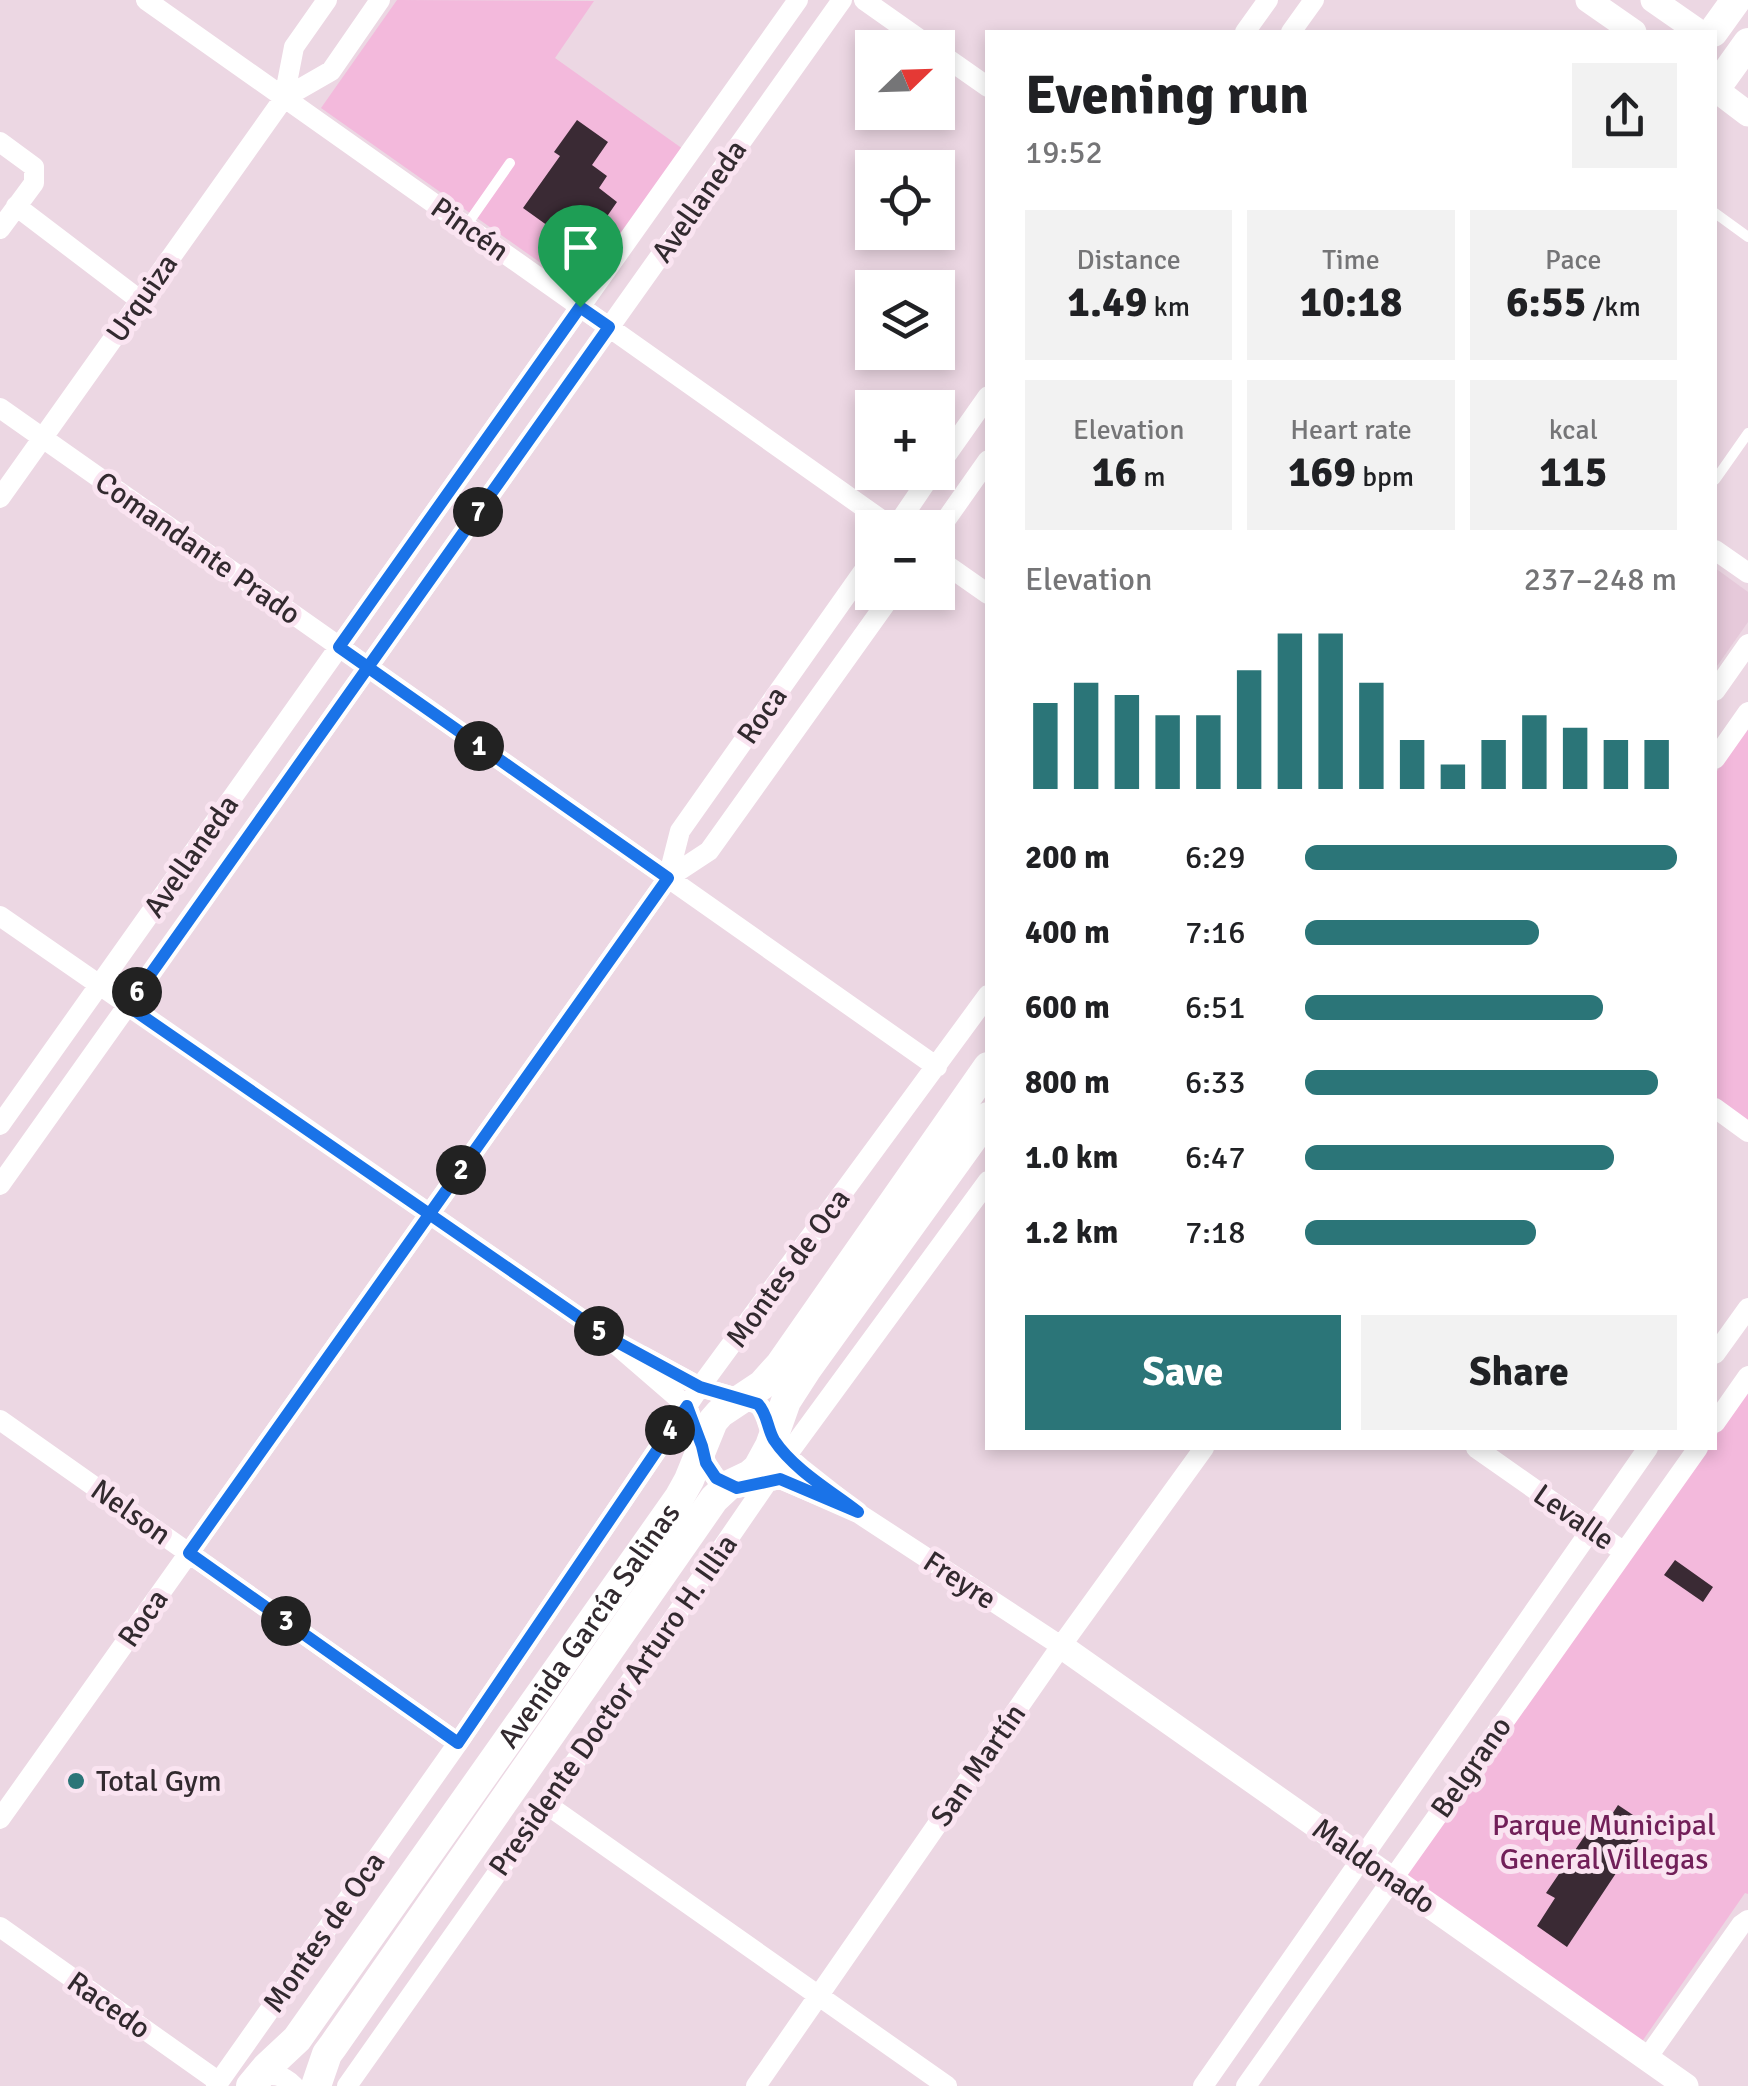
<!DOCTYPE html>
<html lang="en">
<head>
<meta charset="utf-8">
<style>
	body { margin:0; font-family:Signika,sans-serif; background:#f2f2f2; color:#202124; height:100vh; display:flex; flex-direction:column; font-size:38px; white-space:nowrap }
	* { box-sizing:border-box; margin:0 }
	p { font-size:32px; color:#757577 }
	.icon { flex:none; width:55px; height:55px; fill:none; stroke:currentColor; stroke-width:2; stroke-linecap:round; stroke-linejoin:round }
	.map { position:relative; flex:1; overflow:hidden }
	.details { position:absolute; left:985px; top:30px; width:732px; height:1420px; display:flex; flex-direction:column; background:#fff; border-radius:0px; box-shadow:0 5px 15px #0003 }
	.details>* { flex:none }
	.needle { width:65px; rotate:67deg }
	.tools { position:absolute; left:855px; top:30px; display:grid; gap:20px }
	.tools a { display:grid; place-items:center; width:100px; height:100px; border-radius:0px; background:#fff; box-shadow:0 5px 15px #0003; font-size:50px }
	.pin { position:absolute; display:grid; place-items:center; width:85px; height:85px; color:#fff; margin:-102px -42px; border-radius:50% 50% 50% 0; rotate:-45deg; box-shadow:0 0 10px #0007 }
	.pin .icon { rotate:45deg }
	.km { position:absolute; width:50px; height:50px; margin:-25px; border-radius:50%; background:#222; color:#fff; font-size:28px; line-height:50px; text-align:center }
	.round { display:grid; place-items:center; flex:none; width:105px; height:105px; border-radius:0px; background:#f2f2f2 }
	.overview { display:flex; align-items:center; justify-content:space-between; height:170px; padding:0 40px }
	h1 { font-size:55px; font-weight:700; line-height:75px }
	.stats { display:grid; grid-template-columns:repeat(3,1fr); gap:15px; height:170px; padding:10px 40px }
	.stats div { display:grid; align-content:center; border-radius:0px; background:#f2f2f2; text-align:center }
	.stats b { font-size:42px; font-weight:700 }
	.stats small { font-size:28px; font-weight:400 }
	.stats p { font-size:28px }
	.chart { height:280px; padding:20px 40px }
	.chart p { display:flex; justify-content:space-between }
	.chart svg { width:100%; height:180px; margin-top:10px; stroke:#2b7578; stroke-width:6 }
	.primary-button { display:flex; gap:20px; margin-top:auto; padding:20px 40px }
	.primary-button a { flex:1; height:115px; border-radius:0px; background:#2b7578; color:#fff; font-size:40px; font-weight:700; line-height:115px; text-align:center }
	.primary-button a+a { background:#f2f2f2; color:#202124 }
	ul { padding:0 40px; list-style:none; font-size:32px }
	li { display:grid; grid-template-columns:160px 120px 1fr; align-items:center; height:75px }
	li i { height:25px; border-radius:12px; background:#2b7578 }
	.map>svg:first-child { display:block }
	.built { fill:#e6c9da }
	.green { fill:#f3b9dc }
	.building { fill:#3a2a34 }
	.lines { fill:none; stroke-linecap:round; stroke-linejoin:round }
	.service { stroke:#fff; stroke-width:10 }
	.minor { stroke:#fff; stroke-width:20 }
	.tertiary { stroke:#fff; stroke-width:25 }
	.secondary { stroke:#fff; stroke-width:30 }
	.route-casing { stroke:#fff; stroke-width:20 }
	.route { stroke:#1a73e8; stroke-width:12 }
	.poi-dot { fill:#2b7578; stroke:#fae4f1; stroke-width:4 }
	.labels { text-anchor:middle; stroke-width:10; stroke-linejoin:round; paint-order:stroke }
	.street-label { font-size:30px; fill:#322a2f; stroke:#fae4f1 }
	.poi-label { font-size:30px; fill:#322a2f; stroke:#fae4f1; text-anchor:start }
	.park-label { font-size:30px; fill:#722059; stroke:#fae4f1 }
</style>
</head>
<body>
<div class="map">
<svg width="1748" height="2086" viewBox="0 0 1748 2086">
	<rect width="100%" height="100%" fill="#ecd7e3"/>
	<path class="built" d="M 1715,568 L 1748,592 L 1748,622 L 1715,669 Z"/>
	<path class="green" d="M 397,0 L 594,1 L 555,58 L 683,149 L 582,292 L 321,108 Z
		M 1748,726 L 1748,1123 L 1715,1099 L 1715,774 Z
		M 1748,1390 L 1748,1894 L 1745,1893 L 1641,2043 L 1404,1876 L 1707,1448 L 1715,1448 L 1715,1437 Z"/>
	<path class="building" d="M 577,120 L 608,142 L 592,165 L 607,176 L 599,188 L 617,202 L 583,251 L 523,208 L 560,156 L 554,152 Z
		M 1675,1560 L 1713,1587 L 1703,1602 L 1664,1575 Z
		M 1618,1805 L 1648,1825 L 1567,1947 L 1537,1926 L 1555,1898 L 1546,1893 L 1592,1825 L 1601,1831 Z"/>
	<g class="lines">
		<path class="service" d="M 1715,213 L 1748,237
			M 466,226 L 510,163
			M 1715,480 L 1748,433"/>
		<path class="minor" d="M 146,0 L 893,528
			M 864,0 L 932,48
			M 1245,32 L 1268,0
			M 1291,32 L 1314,0
			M 938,52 L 988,87
			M 284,98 L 294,47 L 327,0
			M 0,142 L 34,167 L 34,183 L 0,229
			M 16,206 L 141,301
			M 0,408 L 937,1067
			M 938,467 L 988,396
			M 0,498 L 284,98 L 331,71 L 380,0
			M 895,528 L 933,472
			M 938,531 L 988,460
			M 1715,550 L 1748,573
			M 938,559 L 988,594
			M 1715,691 L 1748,644
			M 1715,759 L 1748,712
			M 668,878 L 709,851 L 894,592
			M 0,916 L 606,1336 L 687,1406 L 702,1446 L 706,1463 L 716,1478 L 737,1488 L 781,1479 L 858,1513
			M 1715,1108 L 1748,1132
			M 0,1125 L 798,0
			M 0,1185 L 842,0
			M 1715,1354 L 1748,1308
			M 643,1356 L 700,1387 L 758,1404 L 764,1411 L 773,1438 L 786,1455 L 801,1468 L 858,1513 L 1061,1646
			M 0,1420 L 458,1743
			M 1715,1423 L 1748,1376
			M 1476,1448 L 1624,1552
			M 546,1804 L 947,2086
			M 0,1819 L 668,878 L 680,831 L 872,559
			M 0,1927 L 219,2082
			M 1647,2058 L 1741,1925 L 1748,1920
			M 256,2077 C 271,2073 283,2074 294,2086
			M 216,2086 L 458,1743 L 700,1387 L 988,995
			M 347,2086 L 546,1804 L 768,1481 L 988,1181
			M 756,2086 L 1061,1646 L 1204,1448
			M 1203,2086 L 1648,1448
			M 1246,2086 L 1698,1448"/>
		<path class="tertiary" d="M 1588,0 L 1634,32
			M 1653,0 L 1699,32
			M 1715,89 L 1748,114
			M 1061,1646 L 1686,2086"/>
		<g class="secondary">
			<path d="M 1713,32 L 1736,0"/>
			<path d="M 1715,89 L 1748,43"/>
			<path id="s1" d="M 251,2086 L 266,2068 L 297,2039 L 679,1498 L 689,1480 L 713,1421 L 720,1413 L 762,1385 L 780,1365 L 988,1067"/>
			<path d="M 316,2086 L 327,2054 L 333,2046 L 714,1499 L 729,1485 L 750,1475 L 758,1468 L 770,1446 L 786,1401 L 806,1370 L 988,1117"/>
		</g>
	</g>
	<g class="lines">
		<defs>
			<path id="route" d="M 580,307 L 339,647 C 448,724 558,801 668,878 L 189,1553 L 458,1743 L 687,1406 L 702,1446 L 706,1463 L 716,1478 L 737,1488 L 780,1479 L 858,1512 C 831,1491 794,1470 774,1440 C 767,1428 768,1415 758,1404 L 700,1387 L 606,1336 L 128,1006 C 288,779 449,553 609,327 L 580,307"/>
		</defs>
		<use href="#route" class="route-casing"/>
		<use href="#route" class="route"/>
	</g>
	<circle class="poi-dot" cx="76" cy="1781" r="10"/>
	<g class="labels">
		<g class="street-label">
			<text transform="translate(699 201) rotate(-55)" y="10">Avellaneda</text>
			<text transform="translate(470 229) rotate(35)" y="10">Pincén</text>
			<text transform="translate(142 298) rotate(-55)" y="10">Urquiza</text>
			<text transform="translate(198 548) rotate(35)" y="10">Comandante Prado</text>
			<text transform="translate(762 715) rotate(-55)" y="10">Roca</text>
			<text transform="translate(191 856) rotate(-55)" y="10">Avellaneda</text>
			<text transform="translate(788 1268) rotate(-54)" y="10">Montes de Oca</text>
			<text transform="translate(131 1512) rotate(35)" y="10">Nelson</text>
			<text transform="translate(1574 1517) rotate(35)" y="10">Levalle</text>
			<text transform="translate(960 1580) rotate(33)" y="10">Freyre</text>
			<text transform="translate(143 1618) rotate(-55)" y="10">Roca</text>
			<text dy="10" stroke="none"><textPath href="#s1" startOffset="572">Avenida García Salinas</textPath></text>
			<text transform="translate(613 1705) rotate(-55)" y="10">Presidente Doctor Arturo H. Illia</text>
			<text transform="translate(978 1765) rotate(-55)" y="10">San Martín</text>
			<text transform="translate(1471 1767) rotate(-55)" y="10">Belgrano</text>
			<text transform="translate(1374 1866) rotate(35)" y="10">Maldonado</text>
			<text transform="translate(324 1932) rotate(-55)" y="10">Montes de Oca</text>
			<text transform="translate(109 2005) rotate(35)" y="10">Racedo</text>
		</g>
		<g class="poi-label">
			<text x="96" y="1791">Total Gym</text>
		</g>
		<g class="park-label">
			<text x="1604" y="1835">Parque Municipal<tspan x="1604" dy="34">General Villegas</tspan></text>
		</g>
	</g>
</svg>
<div class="tools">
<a><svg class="needle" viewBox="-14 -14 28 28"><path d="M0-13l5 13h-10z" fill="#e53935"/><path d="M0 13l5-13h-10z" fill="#757577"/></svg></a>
<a><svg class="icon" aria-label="locate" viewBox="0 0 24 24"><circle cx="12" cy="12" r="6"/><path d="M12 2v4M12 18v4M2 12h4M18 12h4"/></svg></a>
<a><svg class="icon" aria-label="layers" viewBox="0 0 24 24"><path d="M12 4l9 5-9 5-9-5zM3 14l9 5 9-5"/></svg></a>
<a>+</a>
<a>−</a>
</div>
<div class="pin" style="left:580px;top:307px;background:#1e9e55"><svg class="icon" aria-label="arrive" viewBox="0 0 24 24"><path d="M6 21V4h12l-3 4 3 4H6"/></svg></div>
<b class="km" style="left:479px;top:746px">1</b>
<b class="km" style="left:461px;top:1170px">2</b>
<b class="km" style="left:286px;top:1621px">3</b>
<b class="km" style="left:670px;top:1430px">4</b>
<b class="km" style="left:599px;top:1331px">5</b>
<b class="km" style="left:137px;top:992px">6</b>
<b class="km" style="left:478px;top:512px">7</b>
<section class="details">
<div class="overview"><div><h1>Evening run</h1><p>19:52</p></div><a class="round"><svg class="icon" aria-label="share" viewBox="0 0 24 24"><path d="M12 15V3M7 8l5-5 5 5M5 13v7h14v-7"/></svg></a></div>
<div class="stats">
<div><p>Distance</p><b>1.49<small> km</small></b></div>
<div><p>Time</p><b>10:18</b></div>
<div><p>Pace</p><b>6:55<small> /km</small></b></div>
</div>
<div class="stats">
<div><p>Elevation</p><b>16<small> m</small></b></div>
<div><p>Heart rate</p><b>169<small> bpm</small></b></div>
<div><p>kcal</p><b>115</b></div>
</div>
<div class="chart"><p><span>Elevation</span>237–248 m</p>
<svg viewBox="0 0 160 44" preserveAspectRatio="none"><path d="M5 44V23M15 44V18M25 44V21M35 44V26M45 44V26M55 44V15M65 44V6M75 44V6M85 44V18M95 44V32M105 44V38M115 44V32M125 44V26M135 44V29M145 44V32M155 44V32"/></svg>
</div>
<ul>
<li><b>200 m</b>6:29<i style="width:100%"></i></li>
<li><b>400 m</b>7:16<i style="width:63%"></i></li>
<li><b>600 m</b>6:51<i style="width:80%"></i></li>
<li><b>800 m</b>6:33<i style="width:95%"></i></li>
<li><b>1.0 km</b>6:47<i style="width:83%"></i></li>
<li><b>1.2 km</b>7:18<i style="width:62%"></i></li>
</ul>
<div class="primary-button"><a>Save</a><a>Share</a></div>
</section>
</div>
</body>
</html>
